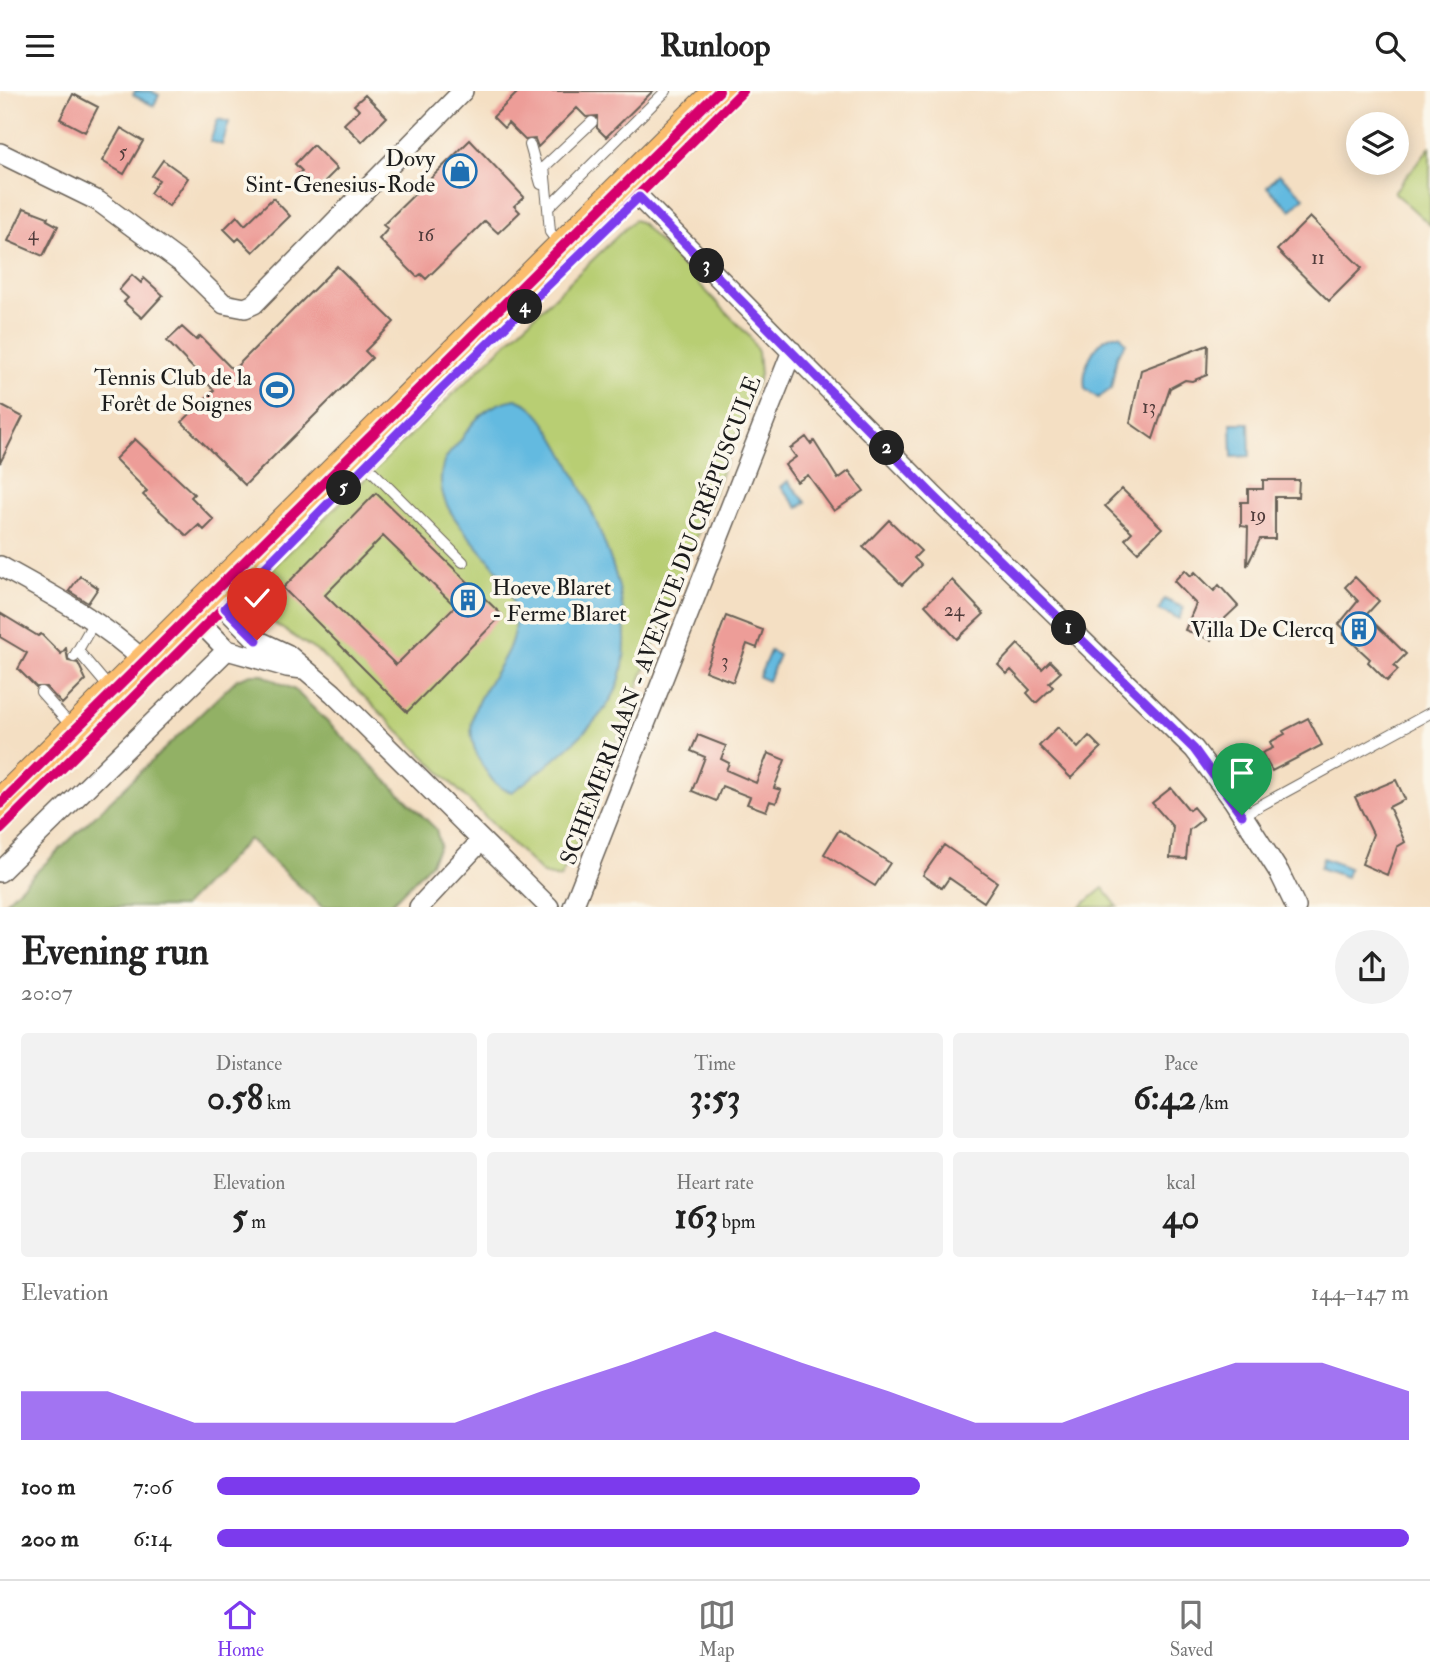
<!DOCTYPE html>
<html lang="en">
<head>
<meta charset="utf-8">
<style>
	body { margin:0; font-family:"IM FELL Double Pica",serif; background:#f2f2f2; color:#222; height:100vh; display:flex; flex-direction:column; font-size:26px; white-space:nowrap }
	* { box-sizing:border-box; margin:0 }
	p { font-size:23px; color:#767676 }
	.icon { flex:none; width:38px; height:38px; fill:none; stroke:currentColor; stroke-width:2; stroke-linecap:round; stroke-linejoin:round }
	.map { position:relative; height:816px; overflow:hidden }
	.side { display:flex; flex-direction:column; background:#fff; flex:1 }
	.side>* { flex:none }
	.fabs { position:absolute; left:1346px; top:21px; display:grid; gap:14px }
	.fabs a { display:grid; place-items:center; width:63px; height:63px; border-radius:50%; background:#fff; box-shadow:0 4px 18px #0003; font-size:35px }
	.pin { position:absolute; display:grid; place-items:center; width:60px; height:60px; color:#fff; margin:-72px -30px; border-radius:50% 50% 50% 0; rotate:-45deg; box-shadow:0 0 7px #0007 }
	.pin .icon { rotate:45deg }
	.km { position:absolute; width:35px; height:35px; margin:-18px; border-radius:50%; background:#222; color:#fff; font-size:19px; line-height:35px; text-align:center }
	.round { display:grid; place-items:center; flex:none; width:74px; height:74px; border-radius:37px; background:#f2f2f2 }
	.summary { display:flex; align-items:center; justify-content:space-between; height:119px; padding:0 21px }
	h1 { font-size:38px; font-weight:700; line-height:52px }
	.figures { display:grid; grid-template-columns:repeat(3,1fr); gap:10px; height:119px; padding:7px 21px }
	.figures div { display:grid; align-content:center; border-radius:7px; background:#f2f2f2; text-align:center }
	.figures b { font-size:35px; font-weight:700 }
	.figures small { font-size:19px; font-weight:400 }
	.figures p { font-size:19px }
	.chart { height:196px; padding:14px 21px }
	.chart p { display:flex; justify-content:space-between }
	.chart svg { width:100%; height:126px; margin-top:7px; fill:#7c3aed; opacity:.7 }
	ul { padding:0 21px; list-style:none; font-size:23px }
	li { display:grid; grid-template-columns:112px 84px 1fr; align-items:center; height:52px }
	li i { height:18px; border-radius:9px; background:#7c3aed }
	header { display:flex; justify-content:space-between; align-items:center; height:91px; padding:0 21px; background:#fff; font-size:32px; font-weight:700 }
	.dock { display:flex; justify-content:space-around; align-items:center; height:98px; border-top:2px solid #e0e0e0; background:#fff; font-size:19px; color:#767676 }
	.dock a { display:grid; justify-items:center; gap:4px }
	.dock .on { color:#7c3aed }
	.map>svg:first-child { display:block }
	.green { fill:#b8ce73; stroke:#6a7548; stroke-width:2 }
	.forest { fill:#92b165; stroke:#576640; stroke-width:2 }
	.water { fill:#63bae0; stroke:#406b7e; stroke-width:2 }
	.building { fill:#ed9d98; fill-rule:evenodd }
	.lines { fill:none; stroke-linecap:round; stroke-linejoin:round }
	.lane-casing { stroke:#686056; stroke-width:12 }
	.street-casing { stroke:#686056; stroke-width:22 }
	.primary-casing { stroke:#686056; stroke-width:32 }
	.lane { stroke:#fff; stroke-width:10 }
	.street { stroke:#fff; stroke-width:19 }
	.primary { stroke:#fbbd6e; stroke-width:30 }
	.cycleway-casing { stroke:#fbf7ec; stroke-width:15 }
	.cycleway { stroke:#d6006c; stroke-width:10 }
	.route-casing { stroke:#fff; stroke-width:14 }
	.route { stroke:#7c3aed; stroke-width:9 }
	.labels { text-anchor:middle; stroke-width:7; stroke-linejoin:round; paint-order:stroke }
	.number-label { font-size:19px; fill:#503c3b }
	.poi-label { font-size:23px; fill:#1c1c1c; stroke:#fbf7ec; text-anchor:end }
	.street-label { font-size:23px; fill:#1c1c1c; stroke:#fbf7ec }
</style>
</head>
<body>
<header><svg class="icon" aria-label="menu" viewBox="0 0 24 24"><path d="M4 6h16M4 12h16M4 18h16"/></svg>Runloop<svg class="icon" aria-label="search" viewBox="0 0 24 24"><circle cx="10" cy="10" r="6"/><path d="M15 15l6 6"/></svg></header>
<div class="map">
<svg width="1430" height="816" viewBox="0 0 1430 816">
	<rect width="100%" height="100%" fill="#fbf7ec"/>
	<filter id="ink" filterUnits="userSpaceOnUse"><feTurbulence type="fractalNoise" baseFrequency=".0143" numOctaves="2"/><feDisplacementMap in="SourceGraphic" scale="14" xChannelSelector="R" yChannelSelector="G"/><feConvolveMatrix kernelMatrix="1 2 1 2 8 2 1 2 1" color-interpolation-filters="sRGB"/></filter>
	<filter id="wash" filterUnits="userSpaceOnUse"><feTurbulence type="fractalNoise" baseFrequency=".00686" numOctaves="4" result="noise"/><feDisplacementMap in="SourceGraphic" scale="28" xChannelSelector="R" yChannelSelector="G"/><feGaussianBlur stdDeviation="1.57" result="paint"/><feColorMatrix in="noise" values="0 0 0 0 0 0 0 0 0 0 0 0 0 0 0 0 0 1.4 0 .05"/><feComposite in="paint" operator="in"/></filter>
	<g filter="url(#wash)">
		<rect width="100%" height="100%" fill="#f4dfc3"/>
		<path class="green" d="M 1430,56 L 1430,134 L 1394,101 Z
			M 634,129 L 640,131 L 750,246 L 758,261 L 760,284 L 572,764 L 560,787 L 543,783 L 321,563 L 263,525 L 256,505 L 262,487 Z
			M 1103,797 L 1118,816 L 1080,816 Z"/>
		<path class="forest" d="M 251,583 L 261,583 L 295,599 L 436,738 L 440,754 L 431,772 L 388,816 L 322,816 L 249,748 L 183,816 L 0,816 L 237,588 Z"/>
		<path class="water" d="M 135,0 L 151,0 L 159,4 L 154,15 L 133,4 Z
			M 218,28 L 229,31 L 222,54 L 210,50 Z
			M 1279,83 L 1304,106 L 1291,119 L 1267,96 Z
			M 1113,244 L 1120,244 L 1126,252 L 1117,265 L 1111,298 L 1098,307 L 1085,298 C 1082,277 1092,252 1113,244 Z
			M 516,308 C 521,310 526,312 530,315 C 561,340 613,462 620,502 C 626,533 629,572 615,601 C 598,636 543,679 512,701 C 496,697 491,688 482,674 C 444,609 519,583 515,523 C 512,464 423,431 444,371 C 447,362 458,355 463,346 C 476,325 491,312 516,308 Z
			M 1231,332 L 1249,332 L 1250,365 L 1232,366 Z
			M 788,390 L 806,411 L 798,417 L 781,396 Z
			M 1164,508 L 1184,517 L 1179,528 L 1159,519 Z
			M 770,560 L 779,564 L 768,590 L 759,586 Z
			M 1323,767 L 1349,777 L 1346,786 L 1320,777 Z"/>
		<g id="blocks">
			<path class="building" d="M 519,0 L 653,0 L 606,46 L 597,37 L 597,25 L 586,26 L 577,17 L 538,56 L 535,48 L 525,49 L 508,32 L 504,37 L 493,26 Z
				M 73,3 L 98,16 L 85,41 L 60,28 Z
				M 365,4 L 387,26 L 362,51 L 344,33 L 359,19 L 354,14 Z
				M 121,37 L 143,50 L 124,83 L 102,70 Z
				M 470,49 L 524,106 L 514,115 L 520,121 L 498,142 L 485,130 L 426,188 L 421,183 L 417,186 L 379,148 L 388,138 L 383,134 Z
				M 313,54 L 337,78 L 314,101 L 297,84 L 302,80 L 295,73 Z
				M 163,69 L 188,87 L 169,115 L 150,102 L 159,89 L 152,85 Z
				M 273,107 L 290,125 L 253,161 L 239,147 L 236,150 L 224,138 L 237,125 L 245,134 Z
				M 24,117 L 48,126 L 47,129 L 58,135 L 43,165 L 8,150 Z
				M 1310,126 L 1362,177 L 1329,210 L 1277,159 Z
				M 337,175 L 394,231 L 365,260 L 372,267 L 245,394 L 182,331 L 214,299 L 167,250 L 182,236 L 196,249 L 200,245 L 233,279 Z
				M 132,184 L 141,192 L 144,187 L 163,204 L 142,227 L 124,211 L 128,207 L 119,199 Z
				M 1208,254 L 1207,284 L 1192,290 L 1185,289 L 1170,297 L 1153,348 L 1130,332 L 1141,279 Z
				M 0,314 L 23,326 L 0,372 Z
				M 806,346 L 811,353 L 814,350 L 838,388 L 849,380 L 864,400 L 834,420 L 808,384 L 797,391 L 785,374 L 796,366 L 790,358 Z
				M 135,348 L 194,403 L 191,406 L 214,429 L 204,439 L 199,434 L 187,445 L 143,404 L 147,400 L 115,368 Z
				M 1263,389 L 1299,389 L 1298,406 L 1275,406 L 1275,448 L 1260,448 L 1247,475 L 1248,436 L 1241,435 L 1241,411 L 1248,411 L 1248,398 L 1263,398 Z
				M 1122,398 L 1162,437 L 1138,461 L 1125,448 L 1132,441 L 1105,415 Z
				M 376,402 L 502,524 L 407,621 L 283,497 ZM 383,445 L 455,515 L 396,574 L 325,504 Z
				M 889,429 L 921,460 L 914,467 L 921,474 L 902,494 L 863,456 Z
				M 1185,479 L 1191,485 L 1195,481 L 1214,500 L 1219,494 L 1238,515 L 1221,531 L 1211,549 L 1185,539 L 1196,513 L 1174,490 Z
				M 80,485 L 98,497 L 88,512 L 69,500 Z
				M 1355,486 L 1379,510 L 1366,524 L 1406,563 L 1394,575 L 1398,579 L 1387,590 L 1368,571 L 1370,568 L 1343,543 L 1346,540 L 1339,533 L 1358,510 L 1345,496 Z
				M 952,489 L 984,523 L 957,548 L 925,514 Z
				M 0,522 L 38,545 L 41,543 L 61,563 L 66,557 L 68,570 L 78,572 L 86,589 L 62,613 L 46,596 L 36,596 L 18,578 L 27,562 L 0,546 Z
				M 726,525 L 763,539 L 757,557 L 747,553 L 733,591 L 705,580 Z
				M 1018,553 L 1042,578 L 1050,570 L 1061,581 L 1049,592 L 1053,596 L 1036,612 L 1027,602 L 1030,599 L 1011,579 L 1007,583 L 998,574 Z
				M 1308,627 L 1322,654 L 1272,680 L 1262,662 L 1273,657 L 1270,651 L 1285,643 L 1283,640 Z
				M 1058,636 L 1078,657 L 1089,645 L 1101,657 L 1071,687 L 1039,655 Z
				M 698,644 L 726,655 L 721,668 L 729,672 L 726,679 L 756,692 L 768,662 L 785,669 L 774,697 L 781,699 L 776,712 L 770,710 L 766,720 L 747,713 L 750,706 L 722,695 L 716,710 L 692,700 L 705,666 L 691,660 Z
				M 1396,689 L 1405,708 L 1389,716 L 1405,751 L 1397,756 L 1387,784 L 1362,773 L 1373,743 L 1355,706 Z
				M 1171,697 L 1189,719 L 1193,716 L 1203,728 L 1189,739 L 1186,768 L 1170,767 L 1173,736 L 1152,712 Z
				M 839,739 L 890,772 L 875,795 L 824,763 Z
				M 944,754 L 997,791 L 984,811 L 949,787 L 942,797 L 923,784 Z"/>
		</g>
	</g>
	<g filter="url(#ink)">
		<use href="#blocks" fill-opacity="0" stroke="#686056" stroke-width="2"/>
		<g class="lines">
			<defs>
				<path id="lane" d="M 530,54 L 541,93
					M 548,117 L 544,76 L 592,31
					M 560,154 L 550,141 L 548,117 L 666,0
					M 357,365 L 463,471
					M 78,560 L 111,599
					M 74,566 L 94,531
					M 41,601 L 72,636
					M 1243,724 L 1430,622"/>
				<path id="street" d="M 0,62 L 98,110 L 183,173 L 224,213 L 245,217 L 254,213 L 463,0
					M 626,93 L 932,403 L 1194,658 L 1233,709 L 1279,781 L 1296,816
					M 0,475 C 51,503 103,531 145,571
					M 212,504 L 257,549 L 287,563 L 333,602 L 549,816
					M 192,523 L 227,559 L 287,576 L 303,578
					M 0,781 L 227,559
					M 419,816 L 481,750
					M 573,816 L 792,260"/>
				<path id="primary" d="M 0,713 L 719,0"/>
			</defs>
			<use href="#lane" class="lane-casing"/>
			<use href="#street" class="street-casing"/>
			<use href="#primary" class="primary-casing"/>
			<use href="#lane" class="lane"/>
			<use href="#street" class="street"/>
			<use href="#primary" class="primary"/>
			<defs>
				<path id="cycleway" d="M 0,713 L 719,0
					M 0,739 L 743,0"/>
			</defs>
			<use href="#cycleway" class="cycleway-casing"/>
			<use href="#cycleway" class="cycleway"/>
		</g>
	</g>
	<g class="lines" filter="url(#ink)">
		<defs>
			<path id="route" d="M 257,549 L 225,517 L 440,299 L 639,106 L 932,403 L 1194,658 L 1242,724"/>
		</defs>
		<use href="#route" class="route-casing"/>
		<use href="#route" class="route"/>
	</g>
	<defs>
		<symbol id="shop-ring" viewBox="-11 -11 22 22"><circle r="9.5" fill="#fbf7ec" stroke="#1f6fb2" stroke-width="1.5"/><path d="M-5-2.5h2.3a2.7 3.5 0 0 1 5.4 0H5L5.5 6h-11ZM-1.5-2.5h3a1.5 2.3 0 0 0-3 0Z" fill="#1f6fb2"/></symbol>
		<symbol id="stadium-ring" viewBox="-11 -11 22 22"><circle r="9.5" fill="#fbf7ec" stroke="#1f6fb2" stroke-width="1.5"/><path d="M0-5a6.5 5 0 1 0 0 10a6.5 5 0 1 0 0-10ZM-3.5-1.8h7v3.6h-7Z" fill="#1f6fb2"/></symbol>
		<symbol id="building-ring" viewBox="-11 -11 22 22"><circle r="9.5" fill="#fbf7ec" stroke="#1f6fb2" stroke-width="1.5"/><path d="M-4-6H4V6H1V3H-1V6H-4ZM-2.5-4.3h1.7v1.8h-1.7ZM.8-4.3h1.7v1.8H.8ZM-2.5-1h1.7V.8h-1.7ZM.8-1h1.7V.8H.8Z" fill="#1f6fb2"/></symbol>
	</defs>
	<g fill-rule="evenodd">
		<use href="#shop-ring" x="441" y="61" width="38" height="38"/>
		<use href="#stadium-ring" x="258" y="280" width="38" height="38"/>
		<use href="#building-ring" x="449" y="490" width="38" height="38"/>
		<use href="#building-ring" x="1340" y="519" width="38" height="38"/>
	</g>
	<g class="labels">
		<g class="number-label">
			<text x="123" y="67">5</text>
			<text x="33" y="149">4</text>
			<text x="426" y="150">16</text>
			<text x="1318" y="173">11</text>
			<text x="1149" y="322">13</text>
			<text x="1258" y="430">19</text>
			<text x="954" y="525">24</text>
			<text x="725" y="576">3</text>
		</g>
		<g class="poi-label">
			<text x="435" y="75">Dovy<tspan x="435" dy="26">Sint-Genesius-Rode</tspan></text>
			<text x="252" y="294">Tennis Club de la<tspan x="252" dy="26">Forêt de Soignes</tspan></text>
			<text x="492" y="504" text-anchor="start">Hoeve Blaret<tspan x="492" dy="26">- Ferme Blaret</tspan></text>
			<text x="1334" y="546">Villa De Clercq</text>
		</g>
		<g class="street-label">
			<text transform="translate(660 529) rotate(-69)" y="8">SCHEMERLAAN - AVENUE DU CRÉPUSCULE</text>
		</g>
	</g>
</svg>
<div class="fabs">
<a><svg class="icon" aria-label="layers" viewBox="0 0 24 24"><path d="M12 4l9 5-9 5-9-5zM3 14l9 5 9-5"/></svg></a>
</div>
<div class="pin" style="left:1242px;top:724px;background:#1e9e55"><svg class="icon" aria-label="arrive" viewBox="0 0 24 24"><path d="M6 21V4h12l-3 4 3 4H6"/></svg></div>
<div class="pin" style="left:257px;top:549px;background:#d93025"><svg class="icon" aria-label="check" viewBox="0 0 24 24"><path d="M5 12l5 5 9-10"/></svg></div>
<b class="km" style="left:1069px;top:537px">1</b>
<b class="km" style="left:887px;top:357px">2</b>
<b class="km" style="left:707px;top:175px">3</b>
<b class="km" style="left:525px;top:216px">4</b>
<b class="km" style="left:344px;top:397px">5</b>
</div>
<section class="side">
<div class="summary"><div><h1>Evening run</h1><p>20:07</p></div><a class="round"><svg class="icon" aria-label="share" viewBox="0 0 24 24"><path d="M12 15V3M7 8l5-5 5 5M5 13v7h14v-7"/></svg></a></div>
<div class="figures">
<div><p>Distance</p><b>0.58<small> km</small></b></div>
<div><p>Time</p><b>3:53</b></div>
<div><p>Pace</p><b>6:42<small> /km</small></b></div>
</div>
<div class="figures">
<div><p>Elevation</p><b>5<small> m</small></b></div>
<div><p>Heart rate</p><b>163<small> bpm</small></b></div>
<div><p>kcal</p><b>40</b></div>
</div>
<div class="chart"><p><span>Elevation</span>144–147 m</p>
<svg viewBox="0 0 160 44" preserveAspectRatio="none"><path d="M0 44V27L10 27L20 38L30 38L40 38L50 38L60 27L70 17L80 6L90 17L100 27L110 38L120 38L130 27L140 17L150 17L160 27V44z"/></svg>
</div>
<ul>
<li><b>100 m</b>7:06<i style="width:59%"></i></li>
<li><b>200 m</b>6:14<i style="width:100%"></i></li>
</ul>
</section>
<nav class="dock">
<a class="on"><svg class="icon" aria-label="home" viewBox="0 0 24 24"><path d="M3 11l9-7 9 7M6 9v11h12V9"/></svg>Home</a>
<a><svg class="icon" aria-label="map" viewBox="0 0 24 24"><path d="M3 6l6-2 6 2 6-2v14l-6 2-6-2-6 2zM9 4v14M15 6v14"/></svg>Map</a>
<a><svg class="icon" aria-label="saved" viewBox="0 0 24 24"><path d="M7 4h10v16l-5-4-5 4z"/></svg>Saved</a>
</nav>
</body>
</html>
